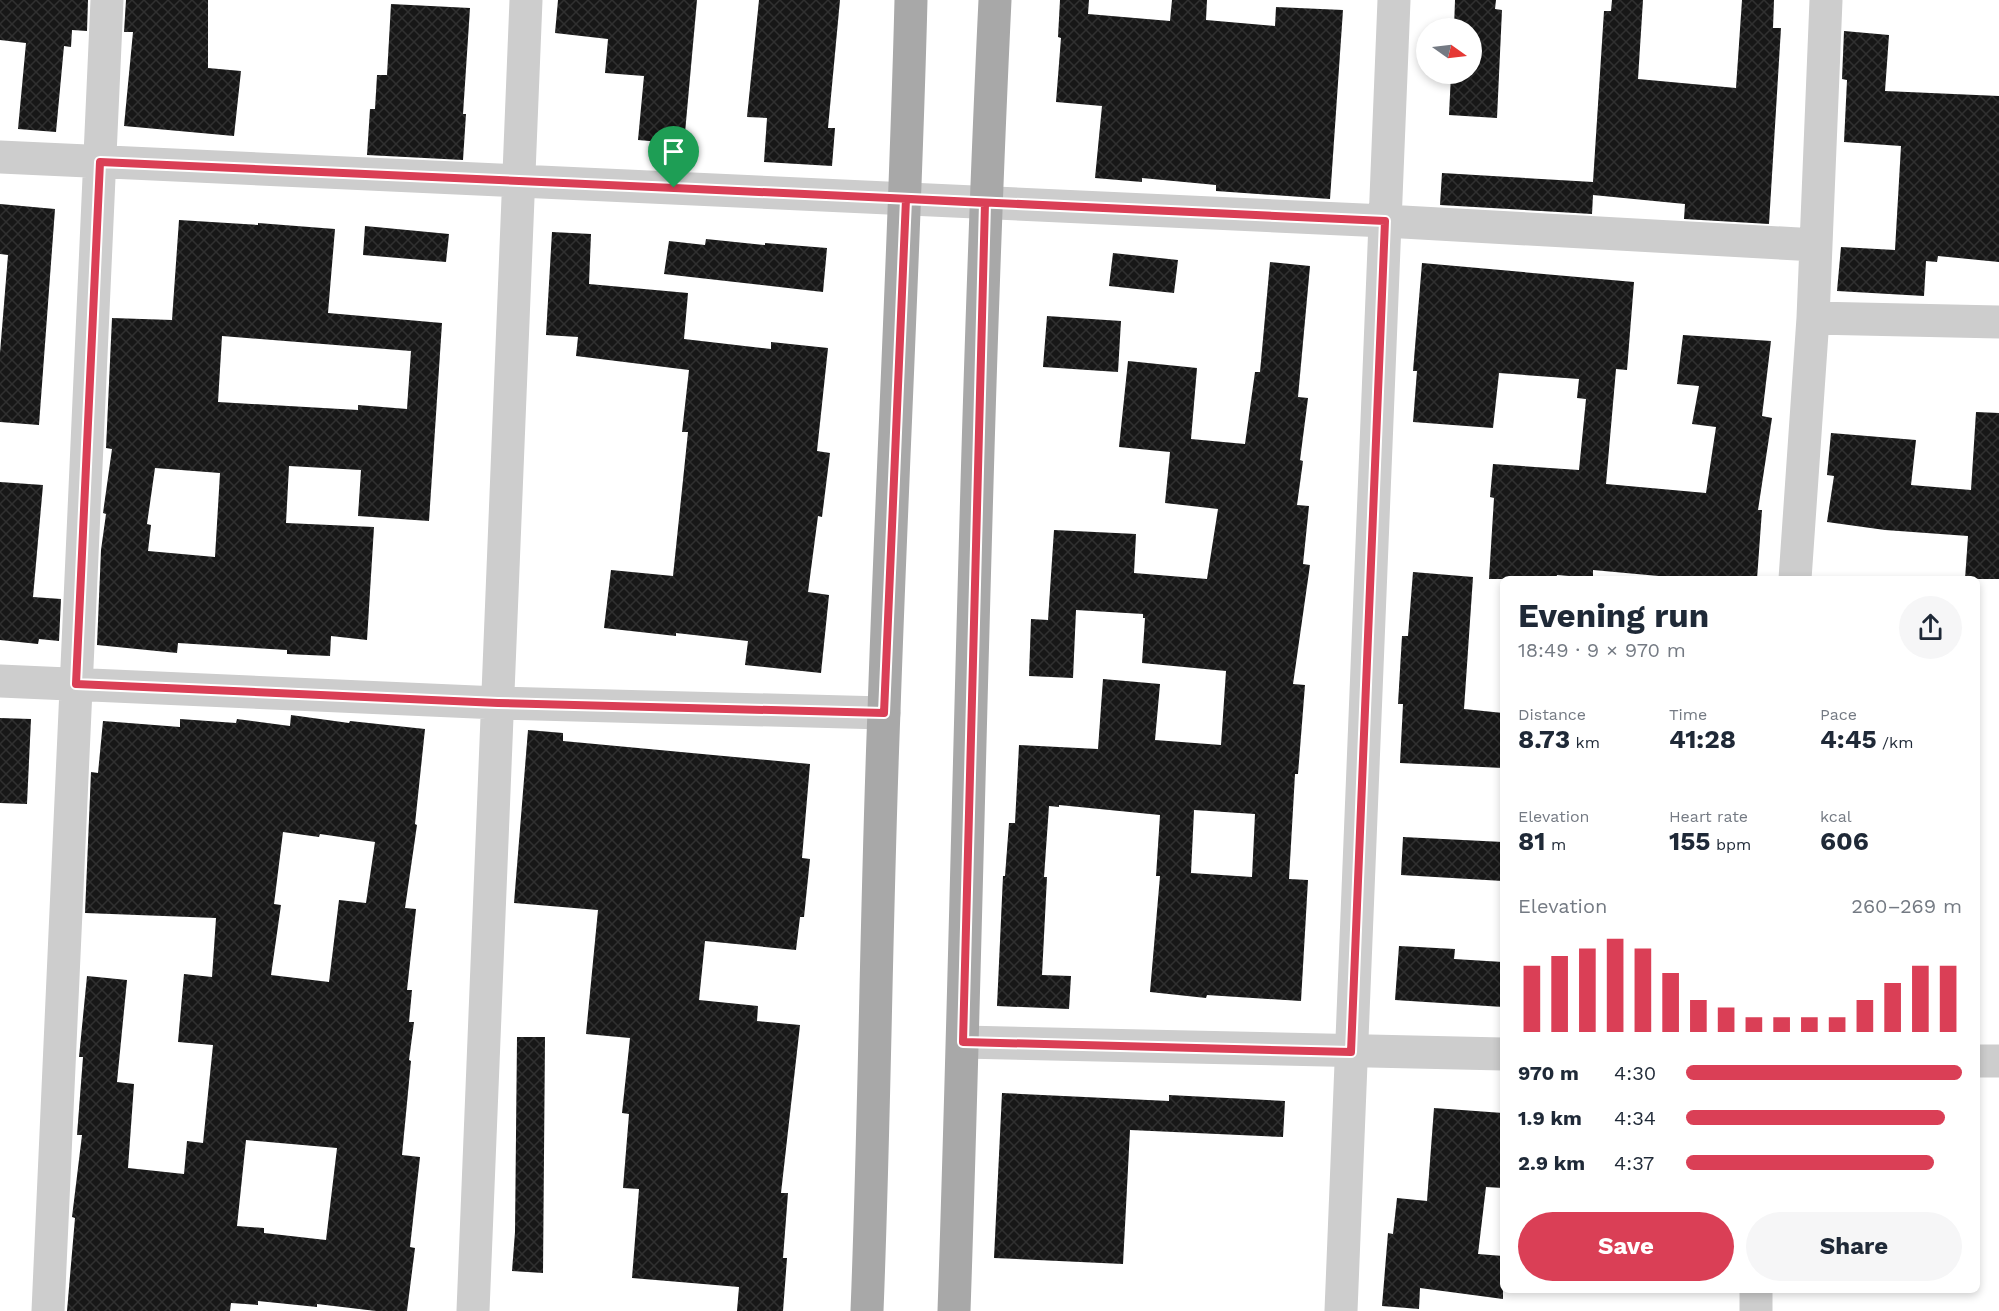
<!DOCTYPE html>
<html lang="en">
<head>
<meta charset="utf-8">
<style>
	body { margin:0; font-family:"Work Sans",sans-serif; background:#f6f6f7; color:#1f2937; height:100vh; display:flex; flex-direction:column; font-size:22px; white-space:nowrap }
	* { box-sizing:border-box; margin:0 }
	p { font-size:20px; color:#747a83 }
	.icon { flex:none; width:33px; height:33px; fill:none; stroke:currentColor; stroke-width:2; stroke-linecap:round; stroke-linejoin:round }
	.map { position:relative; flex:1; overflow:hidden }
	.details { position:absolute; left:1500px; top:576px; width:480px; height:717px; display:flex; flex-direction:column; background:#fff; border-radius:9px; box-shadow:0 3px 9px #0003 }
	.details>* { flex:none }
	.needle { width:39px; rotate:104deg }
	.fabs { position:absolute; left:1416px; top:18px; display:grid; gap:12px }
	.fabs a { display:grid; place-items:center; width:66px; height:66px; border-radius:50%; background:#fff; box-shadow:0 3px 9px #0003; font-size:30px }
	.pin { position:absolute; display:grid; place-items:center; width:51px; height:51px; color:#fff; margin:-62px -26px; border-radius:50% 50% 50% 0; rotate:-45deg; box-shadow:0 0 6px #0007 }
	.pin .icon { rotate:45deg }
	.round { display:grid; place-items:center; flex:none; width:63px; height:63px; border-radius:32px; background:#f6f6f7 }
	.overview { display:flex; align-items:center; justify-content:space-between; height:102px; padding:0 18px }
	h1 { font-size:33px; font-weight:700; line-height:45px }
	.figures { display:grid; grid-template-columns:repeat(3,1fr); gap:9px; height:102px; padding:6px 18px }
	.figures div { display:grid; align-content:center }
	.figures b { font-size:26px; font-weight:700 }
	.figures small { font-size:16px; font-weight:400 }
	.figures p { font-size:16px }
	.chart { height:168px; padding:12px 18px }
	.chart p { display:flex; justify-content:space-between }
	.chart svg { width:100%; height:108px; margin-top:6px; stroke:#da3f56; stroke-width:6 }
	.primary-button { display:flex; gap:12px; margin-top:auto; padding:12px 18px }
	.primary-button a { flex:1; height:69px; border-radius:36px; background:#da3f56; color:#fff; font-size:24px; font-weight:700; line-height:69px; text-align:center }
	.primary-button a+a { background:#f6f6f7; color:#1f2937 }
	ul { padding:0 18px; list-style:none; font-size:20px }
	li { display:grid; grid-template-columns:96px 72px 1fr; align-items:center; height:45px }
	li i { height:15px; border-radius:8px; background:#da3f56 }
	.map>svg:first-child { display:block }
	.building { fill:url(#building-cross-hatch); fill-rule:evenodd }
	.lines { fill:none; stroke-linecap:round; stroke-linejoin:round }
	.minor { stroke:#cdcdcd; stroke-width:33 }
	.major { stroke:#a8a8a8; stroke-width:33 }
	.route-casing { stroke:#fff; stroke-width:12 }
	.route { stroke:#da3f56; stroke-width:8 }
</style>
</head>
<body>
<div class="map">
<svg width="1999" height="1311" viewBox="0 0 1999 1311">
	<defs>
		<pattern id="building-cross-hatch" width="8" height="8" patternUnits="userSpaceOnUse" patternTransform="scale(1.5)"><rect width="8" height="8" fill="#171717"/><path d="M0 0l8 8M0 8l8-8" fill="none" stroke="#303030"/></pattern>
	</defs>
	<rect width="100%" height="100%" fill="#fff"/>
	<path class="building" d="M 0,0 L 88,0 L 87,31 L 72,30 L 71,47 L 64,46 L 56,132 L 18,129 L 26,43 L 0,40 Z
		M 126,0 L 208,0 L 208,68 L 241,71 L 234,136 L 124,126 L 133,32 L 124,32 Z
		M 558,0 L 697,0 L 684,144 L 638,140 L 644,76 L 605,73 L 608,39 L 555,33 Z
		M 759,0 L 840,0 L 828,128 L 835,128 L 832,166 L 764,162 L 767,118 L 747,117 Z
		M 1060,0 L 1089,0 L 1088,14 L 1170,21 L 1172,0 L 1207,0 L 1206,20 L 1275,26 L 1276,7 L 1343,10 L 1330,199 L 1216,191 L 1216,185 L 1142,178 L 1142,182 L 1095,178 L 1102,106 L 1056,102 L 1061,38 L 1058,37 Z
		M 1455,0 L 1496,0 L 1495,9 L 1502,10 L 1497,118 L 1449,115 L 1451,74 L 1472,74 L 1472,28 L 1454,28 Z
		M 1612,0 L 1643,0 L 1638,79 L 1736,88 L 1742,0 L 1774,0 L 1773,28 L 1781,28 L 1769,224 L 1684,219 L 1685,204 L 1593,195 L 1592,214 L 1440,205 L 1442,173 L 1593,182 L 1604,11 L 1611,11 Z
		M 391,4 L 470,8 L 463,114 L 466,114 L 463,160 L 367,155 L 370,109 L 375,109 L 377,75 L 387,75 Z
		M 1844,31 L 1889,35 L 1885,91 L 1999,96 L 1999,262 L 1938,256 L 1937,262 L 1926,261 L 1924,296 L 1837,291 L 1841,247 L 1895,250 L 1901,146 L 1844,142 L 1847,80 L 1842,79 Z
		M 0,204 L 55,209 L 39,425 L 0,422 L 0,353 L 8,255 L 0,254 Z
		M 179,220 L 258,225 L 258,223 L 335,229 L 328,313 L 442,323 L 429,521 L 358,516 L 361,470 L 289,466 L 286,523 L 374,527 L 367,640 L 331,636 L 330,656 L 287,654 L 287,650 L 178,643 L 177,653 L 97,645 L 101,550 L 106,514 L 103,513 L 112,449 L 106,448 L 112,318 L 172,320 ZM 222,336 L 411,351 L 407,409 L 358,405 L 358,410 L 218,402 ZM 155,468 L 220,473 L 215,557 L 148,551 L 151,525 L 147,524 Z
		M 365,226 L 449,234 L 446,262 L 363,255 Z
		M 552,232 L 591,234 L 589,284 L 688,293 L 684,339 L 771,349 L 771,342 L 828,348 L 817,451 L 830,453 L 822,517 L 818,516 L 808,592 L 829,595 L 821,673 L 745,665 L 748,641 L 676,633 L 676,636 L 604,628 L 611,570 L 673,576 L 688,432 L 682,432 L 689,370 L 576,356 L 578,337 L 546,335 Z
		M 706,239 L 765,245 L 765,243 L 827,248 L 823,292 L 664,274 L 669,241 L 705,245 Z
		M 1113,253 L 1178,260 L 1174,293 L 1109,286 Z
		M 1270,262 L 1310,266 L 1298,397 L 1308,398 L 1300,460 L 1303,461 L 1297,505 L 1309,506 L 1303,564 L 1310,565 L 1293,684 L 1305,685 L 1298,774 L 1295,774 L 1289,879 L 1308,880 L 1301,1001 L 1207,995 L 1206,998 L 1150,992 L 1160,876 L 1156,876 L 1160,815 L 1059,805 L 1059,807 L 1049,806 L 1044,877 L 1047,877 L 1042,975 L 1071,976 L 1069,1009 L 997,1006 L 1003,876 L 1005,876 L 1009,823 L 1015,823 L 1019,745 L 1098,749 L 1103,679 L 1160,684 L 1155,740 L 1221,745 L 1226,671 L 1142,663 L 1145,618 L 1143,618 L 1143,614 L 1076,610 L 1073,678 L 1029,676 L 1031,619 L 1048,620 L 1054,530 L 1136,534 L 1134,573 L 1207,579 L 1218,509 L 1165,503 L 1170,452 L 1119,447 L 1128,361 L 1197,368 L 1191,439 L 1245,444 L 1255,372 L 1260,372 ZM 1194,810 L 1255,814 L 1252,877 L 1191,873 Z
		M 1422,263 L 1634,282 L 1627,370 L 1616,369 L 1606,484 L 1706,493 L 1716,427 L 1692,424 L 1699,386 L 1677,384 L 1683,335 L 1771,341 L 1762,416 L 1772,418 L 1758,510 L 1762,510 L 1757,579 L 1691,579 L 1593,570 L 1593,578 L 1557,575 L 1556,579 L 1489,579 L 1494,498 L 1490,497 L 1493,464 L 1579,470 L 1586,399 L 1577,398 L 1579,379 L 1499,373 L 1493,428 L 1413,422 L 1417,371 L 1413,371 Z
		M 1047,316 L 1121,321 L 1118,372 L 1043,367 Z
		M 1976,412 L 1999,413 L 1999,579 L 1965,579 L 1968,536 L 1885,530 L 1827,522 L 1834,476 L 1827,475 L 1831,433 L 1916,440 L 1911,485 L 1971,490 Z
		M 0,482 L 43,485 L 33,597 L 61,599 L 59,641 L 39,639 L 38,644 L 0,640 Z
		M 1413,572 L 1473,577 L 1464,709 L 1503,713 L 1503,768 L 1400,763 L 1403,704 L 1398,704 L 1402,636 L 1408,636 Z
		M 291,715 L 349,723 L 350,721 L 425,729 L 415,824 L 417,825 L 405,908 L 416,909 L 407,990 L 412,990 L 409,1022 L 414,1022 L 409,1060 L 411,1061 L 402,1155 L 420,1157 L 410,1247 L 415,1248 L 407,1311 L 376,1311 L 317,1304 L 317,1307 L 258,1301 L 258,1305 L 231,1303 L 230,1311 L 67,1311 L 75,1218 L 72,1217 L 82,1135 L 77,1135 L 83,1057 L 79,1057 L 87,976 L 127,980 L 117,1082 L 134,1084 L 128,1168 L 184,1174 L 187,1141 L 203,1143 L 213,1045 L 178,1042 L 184,974 L 212,977 L 216,918 L 85,913 L 91,772 L 98,773 L 103,721 L 180,727 L 180,719 L 236,723 L 237,719 L 290,726 ZM 283,832 L 319,837 L 320,834 L 375,842 L 366,903 L 339,900 L 329,982 L 271,975 L 281,905 L 274,904 ZM 246,1140 L 337,1148 L 326,1240 L 264,1233 L 264,1228 L 237,1226 Z
		M 0,718 L 31,719 L 27,804 L 0,803 Z
		M 528,730 L 563,733 L 563,741 L 810,764 L 802,858 L 810,859 L 804,917 L 800,917 L 796,950 L 705,941 L 699,1000 L 758,1006 L 757,1021 L 800,1025 L 781,1193 L 788,1193 L 783,1258 L 787,1258 L 783,1311 L 737,1311 L 739,1287 L 632,1278 L 639,1189 L 623,1188 L 629,1114 L 622,1113 L 630,1038 L 586,1034 L 598,910 L 514,903 Z
		M 1403,837 L 1503,842 L 1503,881 L 1401,875 Z
		M 1399,946 L 1455,949 L 1454,959 L 1503,962 L 1503,1007 L 1395,1000 Z
		M 517,1037 L 545,1037 L 543,1273 L 512,1271 L 515,1232 Z
		M 1002,1093 L 1169,1101 L 1169,1095 L 1285,1101 L 1283,1137 L 1130,1130 L 1123,1264 L 994,1258 Z
		M 1434,1108 L 1503,1113 L 1503,1188 L 1486,1187 L 1478,1254 L 1503,1256 L 1503,1299 L 1420,1288 L 1419,1309 L 1382,1306 L 1388,1233 L 1393,1234 L 1397,1198 L 1427,1201 Z"/>
	<g class="lines">
		<path class="minor" d="M 0,157 L 1385,221 L 1816,245
			M 1813,318 L 1999,322
			M 1795,579 L 1813,318 L 1826,0
			M 0,681 L 498,703 L 884,713
			M 963,1042 L 1503,1054
			M 1977,1061 L 1999,1061
			M 48,1311 L 107,0
			M 473,1311 L 526,0
			M 1341,1311 L 1394,0
			M 1756,1311 L 1756,1290"/>
		<path class="major" d="M 867,1311 C 875,1111 876,911 884,711 C 892,474 905,237 911,0
			M 954,1311 C 969,874 974,437 995,0"/>
	</g>
	<g class="lines">
		<defs>
			<path id="route" d="M 674,188 L 100,162 L 76,684 L 498,703 L 884,713 L 906,199 L 985,203 L 963,1042 L 1351,1052 L 1385,221 L 674,188"/>
		</defs>
		<use href="#route" class="route-casing"/>
		<use href="#route" class="route"/>
	</g>
</svg>
<div class="fabs">
<a><svg class="needle" viewBox="-14 -14 28 28"><path d="M0-13l5 13h-10z" fill="#e53935"/><path d="M0 13l5-13h-10z" fill="#747a83"/></svg></a>
</div>
<div class="pin" style="left:674px;top:188px;background:#1e9e55"><svg class="icon" aria-label="arrive" viewBox="0 0 24 24"><path d="M6 21V4h12l-3 4 3 4H6"/></svg></div>
<section class="details">
<div class="overview"><div><h1>Evening run</h1><p>18:49 · 9 × 970 m</p></div><a class="round"><svg class="icon" aria-label="share" viewBox="0 0 24 24"><path d="M12 15V3M7 8l5-5 5 5M5 13v7h14v-7"/></svg></a></div>
<div class="figures">
<div><p>Distance</p><b>8.73<small> km</small></b></div>
<div><p>Time</p><b>41:28</b></div>
<div><p>Pace</p><b>4:45<small> /km</small></b></div>
</div>
<div class="figures">
<div><p>Elevation</p><b>81<small> m</small></b></div>
<div><p>Heart rate</p><b>155<small> bpm</small></b></div>
<div><p>kcal</p><b>606</b></div>
</div>
<div class="chart"><p><span>Elevation</span>260–269 m</p>
<svg viewBox="0 0 160 44" preserveAspectRatio="none"><path d="M5 44V17M15 44V13M25 44V10M35 44V6M45 44V10M55 44V20M65 44V31M75 44V34M85 44V38M95 44V38M105 44V38M115 44V38M125 44V31M135 44V24M145 44V17M155 44V17"/></svg>
</div>
<ul>
<li><b>970 m</b>4:30<i style="width:100%"></i></li>
<li><b>1.9 km</b>4:34<i style="width:94%"></i></li>
<li><b>2.9 km</b>4:37<i style="width:90%"></i></li>
</ul>
<div class="primary-button"><a>Save</a><a>Share</a></div>
</section>
</div>
</body>
</html>
